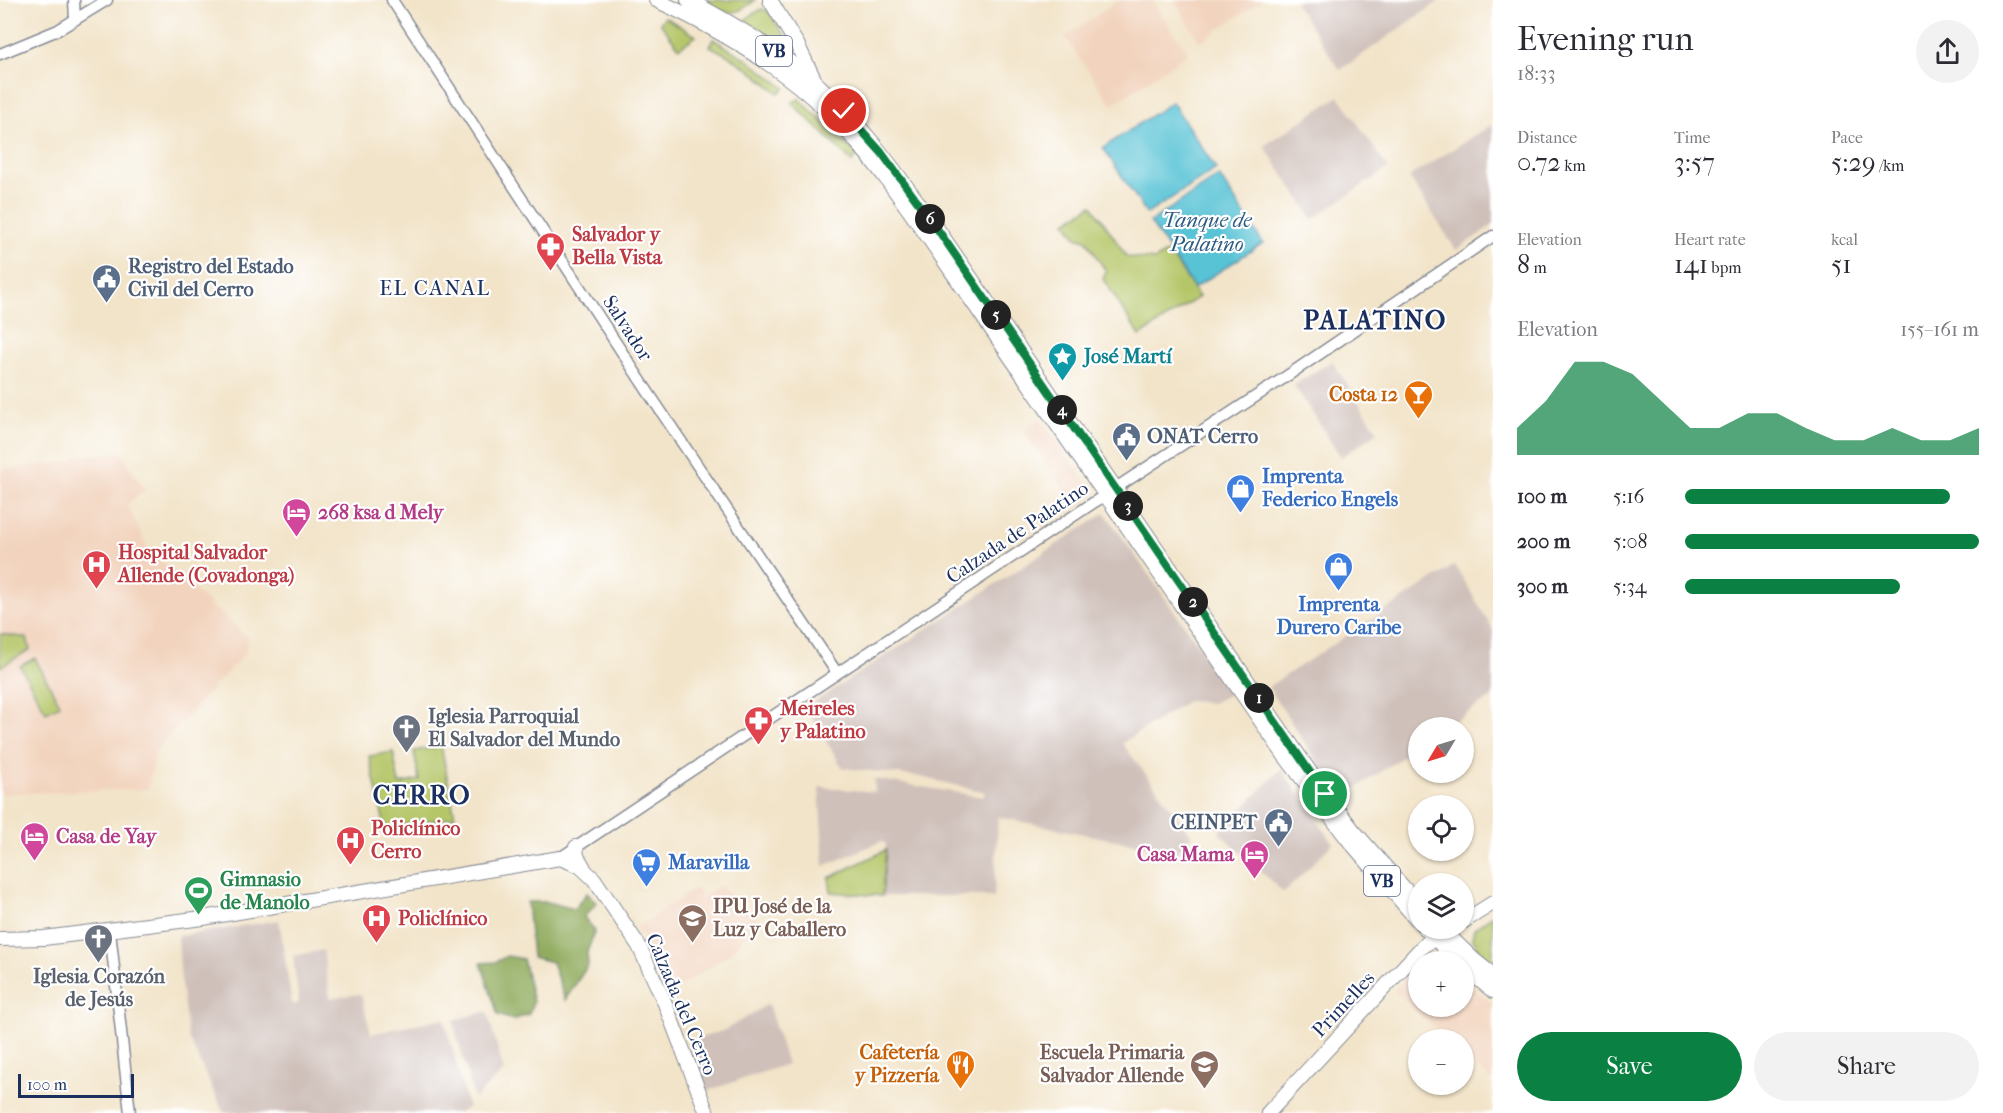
<!DOCTYPE html>
<html lang="en">
<head>
<meta charset="utf-8">
<style>
	body { margin:0; font-family:"IM FELL French Canon",serif; background:#f2f2f3; color:#2b2b33; height:100vh; display:flex; flex-direction:column; font-size:22px; white-space:nowrap }
	* { box-sizing:border-box; margin:0 }
	p { font-size:20px; color:#7c7c81 }
	.icon { flex:none; width:33px; height:33px; fill:none; stroke:currentColor; stroke-width:2; stroke-linecap:round; stroke-linejoin:round }
	.map { position:relative; flex:1; overflow:hidden }
	.drawer { display:flex; flex-direction:column; background:#fff; width:510px }
	.drawer>* { flex:none }
	.needle { width:39px; rotate:232deg }
	.buttons { position:absolute; left:1408px; top:717px; display:grid; gap:12px }
	.buttons a { display:grid; place-items:center; width:66px; height:66px; border-radius:50%; background:#fff; box-shadow:0 2px 4px #0004; font-size:30px }
	.scale { position:absolute; left:18px; bottom:15px; width:116px; box-sizing:border-box; padding-left:6px; border:3px solid #1b2f5e; border-top:0; font-size:16px; line-height:21px; white-space:nowrap; color:#1b2f5e; -webkit-text-stroke:4px #fff; paint-order:stroke }
	.pin { position:absolute; display:grid; place-items:center; width:51px; height:51px; color:#fff; margin:-26px; border:3px solid #fff; border-radius:50%; box-shadow:0 2px 6px #0007 }
	.km { position:absolute; width:30px; height:30px; margin:-15px; border-radius:50%; background:#222; color:#fff; font-size:16px; line-height:30px; text-align:center }
	.round { display:grid; place-items:center; flex:none; width:63px; height:63px; border-radius:32px; background:#f2f2f3 }
	.head { display:flex; align-items:center; justify-content:space-between; height:102px; padding:0 24px }
	h1 { font-size:33px; font-weight:600; line-height:45px }
	.stats { display:grid; grid-template-columns:repeat(3,1fr); gap:9px; height:102px; padding:6px 24px }
	.stats div { display:grid; align-content:center }
	.stats b { font-size:26px; font-weight:600 }
	.stats small { font-size:16px; font-weight:400 }
	.stats p { font-size:16px }
	.chart { height:168px; padding:12px 24px }
	.chart p { display:flex; justify-content:space-between }
	.chart svg { width:100%; height:108px; margin-top:6px; fill:#0b8043; opacity:.7 }
	.action { display:flex; gap:12px; margin-top:auto; padding:12px 24px }
	.action a { flex:1; height:69px; border-radius:36px; background:#0b8043; color:#fff; font-size:24px; font-weight:600; line-height:69px; text-align:center }
	.action a+a { background:#f2f2f3; color:#2b2b33 }
	ul { padding:0 24px; list-style:none; font-size:20px }
	li { display:grid; grid-template-columns:96px 72px 1fr; align-items:center; height:45px }
	li i { height:15px; border-radius:8px; background:#0b8043 }
	main { display:flex; flex:1; min-height:0 }
	.map>svg:first-child { display:block }
	.built { fill:#f2d4be }
	.industrial { fill:#cfc0ba }
	.green { fill:#b5c669; stroke:#687a64; stroke-width:1.5 }
	.forest { fill:#90ab5d; stroke:#566d5e; stroke-width:1.5 }
	.water { fill:#59c3d5; stroke:#3a799a; stroke-width:1.5 }
	.lines { fill:none; stroke-linecap:round; stroke-linejoin:round }
	.minor-casing { stroke:#868a94; stroke-width:13 }
	.major-casing { stroke:#868a94; stroke-width:16 }
	.minor { stroke:#fff; stroke-width:10 }
	.major { stroke:#fff; stroke-width:14 }
	.route-casing { stroke:#fff; stroke-width:12 }
	.route { stroke:#0b8043; stroke-width:8 }
	.labels { text-anchor:middle; stroke-width:4.5; stroke-linejoin:round; paint-order:stroke }
	.shield { fill:#fff; stroke:#5f6d8e; stroke-width:1.5 }
	.shield-label { font-size:18px; font-weight:bold; fill:#1b2f5e }
	.health-label { font-size:20px; font-weight:bold; fill:#be3a42; stroke:#fff; text-anchor:start }
	.service-label { font-size:20px; font-weight:bold; fill:#4e5e75; stroke:#fff; text-anchor:start }
	.street-label { font-size:20px; fill:#1b2f5e; stroke:#fff }
	.culture-label { font-size:20px; font-weight:bold; fill:#0d838f; stroke:#fff; text-anchor:start }
	.food-label { font-size:20px; font-weight:bold; fill:#c56008; stroke:#fff; text-anchor:end }
	.shop-label { font-size:20px; font-weight:bold; fill:#366cbe; stroke:#fff; text-anchor:start }
	.hotel-label { font-size:20px; font-weight:bold; fill:#b23c85; stroke:#fff; text-anchor:start }
	.worship-label { font-size:20px; font-weight:bold; fill:#5b616d; stroke:#fff; text-anchor:start }
	.leisure-label { font-size:20px; font-weight:bold; fill:#27864d; stroke:#fff; text-anchor:start }
	.education-label { font-size:20px; font-weight:bold; fill:#785e54; stroke:#fff; text-anchor:start }
	.water-label { font-size:21px; font-style:italic; fill:#2e5b82; stroke:#fff }
	.neighbourhood-label { font-size:21px; letter-spacing:1.5px; fill:#1b2f5e; stroke:#fff }
	.district-label { font-size:26px; font-weight:bold; letter-spacing:1.5px; fill:#1b2f5e; stroke:#fff }
</style>
</head>
<body>
<main>
<div class="map">
<svg width="1493" height="1113" viewBox="0 0 1493 1113">
	<rect width="100%" height="100%" fill="#fff"/>
	<filter id="ink" filterUnits="userSpaceOnUse"><feTurbulence type="fractalNoise" baseFrequency=".0167" numOctaves="2"/><feDisplacementMap in="SourceGraphic" scale="12" xChannelSelector="R" yChannelSelector="G"/><feConvolveMatrix kernelMatrix="1 2 1 2 8 2 1 2 1" color-interpolation-filters="sRGB"/></filter>
	<filter id="wash" filterUnits="userSpaceOnUse"><feTurbulence type="fractalNoise" baseFrequency=".008" numOctaves="4" result="noise"/><feDisplacementMap in="SourceGraphic" scale="24" xChannelSelector="R" yChannelSelector="G"/><feGaussianBlur stdDeviation="1.35" result="paint"/><feColorMatrix in="noise" values="0 0 0 0 0 0 0 0 0 0 0 0 0 0 0 0 0 1.4 0 .05"/><feComposite in="paint" operator="in"/></filter>
	<g filter="url(#wash)">
		<rect width="100%" height="100%" fill="#f2e4c9"/>
		<path class="built" d="M 1119,0 L 1152,0 L 1188,53 L 1112,105 L 1065,37 Z
			M 1174,0 L 1262,0 L 1200,42 Z
			M 1041,418 L 1091,490 L 1090,498 L 1077,508 L 1023,431 Z
			M 121,452 L 145,490 L 127,504 L 148,549 L 248,638 L 245,653 L 156,750 L 148,789 L 0,794 L 0,470 L 74,461 L 74,457 Z
			M 720,886 L 758,918 L 732,952 L 676,989 L 636,928 L 696,888 L 702,898 Z
			M 1429,950 L 1442,961 L 1419,962 L 1419,1006 L 1464,1006 L 1464,980 L 1493,1004 L 1493,1082 L 1464,1055 L 1464,1040 L 1447,1039 L 1394,990 Z"/>
		<path class="industrial" d="M 1300,0 L 1441,0 L 1340,70 L 1295,3 Z
			M 1339,96 L 1388,168 L 1313,219 L 1264,146 Z
			M 1493,124 L 1493,225 L 1456,250 L 1409,177 Z
			M 1332,361 L 1378,432 L 1341,457 L 1294,385 Z
			M 1105,513 L 1232,693 L 1212,703 L 1189,700 L 1122,743 L 1192,836 L 1175,854 L 1145,846 L 998,817 L 994,898 L 982,896 L 882,896 L 886,844 L 882,841 L 824,866 L 819,787 L 875,792 L 874,779 L 983,797 L 985,792 L 916,776 L 843,768 L 805,708 Z
			M 1455,565 L 1493,630 L 1493,696 L 1446,727 L 1419,728 L 1419,746 L 1341,798 L 1268,687 Z
			M 1281,769 L 1333,843 L 1284,893 L 1219,832 Z
			M 279,920 L 292,1005 L 299,1003 L 293,956 L 323,950 L 330,998 L 361,994 L 371,1034 L 444,1018 L 468,1107 L 459,1113 L 224,1113 L 188,1037 L 181,983 L 178,936 Z
			M 768,1004 L 787,1064 L 707,1091 L 688,1042 L 725,1030 Z
			M 487,1011 L 504,1071 L 474,1099 L 453,1020 Z"/>
		<path class="green" d="M 707,0 L 755,0 C 737,15 724,19 707,0 Z
			M 761,9 L 768,11 L 791,44 L 792,50 L 790,53 L 744,25 L 743,21 Z
			M 665,17 L 696,36 L 679,48 L 660,23 Z
			M 713,39 L 745,58 L 785,88 L 778,93 C 757,74 735,58 710,46 Z
			M 799,99 L 858,155 L 852,162 L 792,103 Z
			M 1092,205 L 1127,257 L 1155,260 L 1169,251 L 1199,297 L 1140,336 L 1103,279 L 1106,271 L 1086,240 L 1076,237 L 1066,222 Z
			M 0,634 L 27,638 L 30,650 L 0,667 Z
			M 35,658 L 60,705 L 46,712 L 20,666 Z
			M 441,746 L 455,817 L 385,828 L 369,756 L 393,752 L 399,784 L 419,780 L 414,751 Z
			M 886,850 L 882,896 L 831,892 L 829,878 Z
			M 1493,915 L 1493,962 L 1482,954 L 1472,938 L 1474,929 Z"/>
		<path class="forest" d="M 587,893 L 597,903 L 584,917 L 595,931 L 587,952 L 588,965 L 565,1000 L 552,962 L 532,957 L 527,902 L 547,902 L 574,909 Z
			M 507,956 L 523,959 L 533,1002 L 529,1014 L 513,1020 L 498,1015 L 481,963 L 496,962 Z"/>
		<path class="water" d="M 1172,102 L 1216,169 L 1147,214 L 1103,148 Z
			M 1219,176 L 1263,243 L 1194,288 L 1150,222 Z"/>
	</g>
	<g filter="url(#ink)">
		<g class="lines">
			<defs>
				<path id="minor" d="M 74,0 L 75,20
					M 392,0 L 650,395 L 837,673
					M 0,54 L 58,30 L 107,0
					M 560,858 L 1105,495 L 1287,376 L 1493,236
					M 110,931 L 130,1113"/>
				<path id="major" d="M 656,0 C 729,34 800,77 853,138 C 881,169 904,203 928,237 L 1285,756 L 1347,838 L 1419,922
					M 688,0 C 732,23 777,49 815,82 C 864,125 900,178 938,230 L 1325,794 L 1353,830 L 1419,905
					M 770,0 L 798,46 L 815,81
					M 576,847 L 577,856 L 584,868
					M 1464,921 L 1493,903
					M 1425,928 L 1458,962
					M 1441,928 L 1474,960 L 1493,975
					M 0,939 L 44,938 L 203,918 L 560,858 L 580,866 L 594,879 L 639,946 L 664,1001 L 707,1113
					M 1464,967 L 1493,991
					M 1268,1113 L 1424,945 L 1452,928"/>
			</defs>
			<use href="#minor" class="minor-casing"/>
			<use href="#major" class="major-casing"/>
			<use href="#minor" class="minor"/>
			<use href="#major" class="major"/>
		</g>
	</g>
	<g class="lines" filter="url(#ink)">
		<defs>
			<path id="route" d="M 844,111 L 881,152 L 938,230 L 1325,794"/>
		</defs>
		<use href="#route" class="route-casing"/>
		<use href="#route" class="route"/>
	</g>
	<defs>
		<symbol id="pharmacy-pin" viewBox="-11 -11 22 30"><path d="M0 17L-7.5 6A9.5 9.5 0 1 1 7.5 6Z" fill="#e0444e" stroke="#fff"/><path d="M-2-6h4v4h4v4h-4v4h-4v-4h-4v-4h4Z" fill="#fff"/></symbol>
		<symbol id="civic-pin" viewBox="-11 -11 22 30"><path d="M0 17L-7.5 6A9.5 9.5 0 1 1 7.5 6Z" fill="#5c6f8a" stroke="#fff"/><path d="M-.6-6.5H3V-4.5H.6V-3L4-1V1h2V6H-6V1h2V-1L-.6-3ZM-1.2 2.5V6h2.4V2.5Z" fill="#fff"/></symbol>
		<symbol id="sight-pin" viewBox="-11 -11 22 30"><path d="M0 17L-7.5 6A9.5 9.5 0 1 1 7.5 6Z" fill="#0f9aa8" stroke="#fff"/><path d="M0-6L1.8-2.2L6-1.7L2.9 1.2L3.7 5.4L0 3.3L-3.7 5.4L-2.9 1.2L-6-1.7L-1.8-2.2Z" fill="#fff"/></symbol>
		<symbol id="bar-pin" viewBox="-11 -11 22 30"><path d="M0 17L-7.5 6A9.5 9.5 0 1 1 7.5 6Z" fill="#e8710a" stroke="#fff"/><path d="M-6-5H6L.8 .8V4.5H3.5V6h-7V4.5H-.8V.8Z" fill="#fff"/></symbol>
		<symbol id="shop-pin" viewBox="-11 -11 22 30"><path d="M0 17L-7.5 6A9.5 9.5 0 1 1 7.5 6Z" fill="#3f7fe0" stroke="#fff"/><path d="M-5-2.5h2.3a2.7 3.5 0 0 1 5.4 0H5L5.5 6h-11ZM-1.5-2.5h3a1.5 2.3 0 0 0-3 0Z" fill="#fff"/></symbol>
		<symbol id="hotel-pin" viewBox="-11 -11 22 30"><path d="M0 17L-7.5 6A9.5 9.5 0 1 1 7.5 6Z" fill="#d1479c" stroke="#fff"/><path d="M-6-4.5h1.5V1H6V5H4.5V3h-9V5H-6ZM-4 0a1.8 1.8 0 1 1 3.6 0ZM.5 0V-2.5h3Q6-2.5 6 0Z" fill="#fff"/></symbol>
		<symbol id="hospital-pin" viewBox="-11 -11 22 30"><path d="M0 17L-7.5 6A9.5 9.5 0 1 1 7.5 6Z" fill="#e0444e" stroke="#fff"/><path d="M-5-5h3v3.5h4V-5h3V5h-3V1.5h-4V5h-3Z" fill="#fff"/></symbol>
		<symbol id="church-pin" viewBox="-11 -11 22 30"><path d="M0 17L-7.5 6A9.5 9.5 0 1 1 7.5 6Z" fill="#6b7280" stroke="#fff"/><path d="M-1.2-6h2.4v3.5h3.3v2.4h-3.3V6h-2.4V-.1h-3.3v-2.4h3.3Z" fill="#fff"/></symbol>
		<symbol id="supermarket-pin" viewBox="-11 -11 22 30"><path d="M0 17L-7.5 6A9.5 9.5 0 1 1 7.5 6Z" fill="#3f7fe0" stroke="#fff"/><path d="M-6-5.5h2.5l.6 2H6L4.5 2H-2.5L-4.4-4H-6ZM-1.5 3.2a1.3 1.3 0 1 0 .1 0ZM3 3.2a1.3 1.3 0 1 0 .1 0Z" fill="#fff"/></symbol>
		<symbol id="stadium-pin" viewBox="-11 -11 22 30"><path d="M0 17L-7.5 6A9.5 9.5 0 1 1 7.5 6Z" fill="#2e9e5b" stroke="#fff"/><path d="M0-5a6.5 5 0 1 0 0 10a6.5 5 0 1 0 0-10ZM-3.5-1.8h7v3.6h-7Z" fill="#fff"/></symbol>
		<symbol id="school-pin" viewBox="-11 -11 22 30"><path d="M0 17L-7.5 6A9.5 9.5 0 1 1 7.5 6Z" fill="#8d6e63" stroke="#fff"/><path d="M0-5L7-2L0 1L-7-2ZM-4 1L0 2.5L4 1V4Q0 6-4 4Z" fill="#fff"/></symbol>
		<symbol id="restaurant-pin" viewBox="-11 -11 22 30"><path d="M0 17L-7.5 6A9.5 9.5 0 1 1 7.5 6Z" fill="#e8710a" stroke="#fff"/><path d="M-5-6h1v4h1v-4h1v4h1v-4h1v5L-1.5 .5V6h-2V.5L-5-1ZM5-6V6H3V1.5H1.5Q1.5-4 5-6Z" fill="#fff"/></symbol>
	</defs>
	<g fill-rule="evenodd">
		<use href="#pharmacy-pin" x="534" y="230" width="33" height="45"/>
		<use href="#civic-pin" x="90" y="262" width="33" height="45"/>
		<use href="#sight-pin" x="1046" y="340" width="33" height="45"/>
		<use href="#bar-pin" x="1402" y="378" width="33" height="45"/>
		<use href="#civic-pin" x="1110" y="420" width="33" height="45"/>
		<use href="#shop-pin" x="1224" y="472" width="33" height="45"/>
		<use href="#hotel-pin" x="280" y="496" width="33" height="45"/>
		<use href="#hospital-pin" x="80" y="548" width="33" height="45"/>
		<use href="#shop-pin" x="1322" y="550" width="33" height="45"/>
		<use href="#pharmacy-pin" x="742" y="704" width="33" height="45"/>
		<use href="#church-pin" x="390" y="712" width="33" height="45"/>
		<use href="#civic-pin" x="1262" y="806" width="33" height="45"/>
		<use href="#hotel-pin" x="18" y="820" width="33" height="45"/>
		<use href="#hospital-pin" x="334" y="824" width="33" height="45"/>
		<use href="#hotel-pin" x="1238" y="838" width="33" height="45"/>
		<use href="#supermarket-pin" x="630" y="846" width="33" height="45"/>
		<use href="#stadium-pin" x="182" y="874" width="33" height="45"/>
		<use href="#hospital-pin" x="360" y="902" width="33" height="45"/>
		<use href="#school-pin" x="676" y="902" width="33" height="45"/>
		<use href="#church-pin" x="82" y="922" width="33" height="45"/>
		<use href="#restaurant-pin" x="944" y="1048" width="33" height="45"/>
		<use href="#school-pin" x="1188" y="1048" width="33" height="45"/>
	</g>
	<g class="labels">
		<g class="shield">
			<rect x="756" y="36" width="36" height="30" rx="4.5"/>
			<rect x="1364" y="866" width="36" height="30" rx="4.5"/>
		</g>
		<g class="shield-label">
			<text x="774" y="57">VB</text>
			<text x="1382" y="887">VB</text>
		</g>
		<g class="health-label">
			<text x="572" y="241">Salvador y<tspan x="572" dy="23">Bella Vista</tspan></text>
			<text x="118" y="559">Hospital Salvador<tspan x="118" dy="23">Allende (Covadonga)</tspan></text>
			<text x="780" y="715">Meireles<tspan x="780" dy="23">y Palatino</tspan></text>
			<text x="371" y="835">Policlínico<tspan x="371" dy="23">Cerro</tspan></text>
			<text x="398" y="925">Policlínico</text>
		</g>
		<g class="service-label">
			<text x="128" y="273">Registro del Estado<tspan x="128" dy="23">Civil del Cerro</tspan></text>
			<text x="1147" y="443">ONAT Cerro</text>
			<text x="1257" y="829" text-anchor="end">CEINPET</text>
		</g>
		<g class="street-label">
			<text transform="translate(628 328) rotate(57)" y="7">Salvador</text>
			<text transform="translate(1017 532) rotate(-34)" y="7">Calzada de Palatino</text>
			<text transform="translate(682 1004) rotate(67)" y="7">Calzada del Cerro</text>
			<text transform="translate(1343 1004) rotate(-47)" y="7">Primelles</text>
		</g>
		<g class="culture-label">
			<text x="1084" y="363">José Martí</text>
		</g>
		<g class="food-label">
			<text x="1398" y="401">Costa 12</text>
			<text x="939" y="1059">Cafetería<tspan x="939" dy="23">y Pizzería</tspan></text>
		</g>
		<g class="shop-label">
			<text x="1262" y="483">Imprenta<tspan x="1262" dy="23">Federico Engels</tspan></text>
			<text x="1339" y="611" text-anchor="middle">Imprenta<tspan x="1339" dy="23">Durero Caribe</tspan></text>
			<text x="668" y="869">Maravilla</text>
		</g>
		<g class="hotel-label">
			<text x="318" y="519">268 ksa d Mely</text>
			<text x="56" y="843">Casa de Yay</text>
			<text x="1234" y="861" text-anchor="end">Casa Mama</text>
		</g>
		<g class="worship-label">
			<text x="428" y="723">Iglesia Parroquial<tspan x="428" dy="23">El Salvador del Mundo</tspan></text>
			<text x="99" y="983" text-anchor="middle">Iglesia Corazón<tspan x="99" dy="23">de Jesús</tspan></text>
		</g>
		<g class="leisure-label">
			<text x="220" y="886">Gimnasio<tspan x="220" dy="23">de Manolo</tspan></text>
		</g>
		<g class="education-label">
			<text x="713" y="913">IPU José de la<tspan x="713" dy="23">Luz y Caballero</tspan></text>
			<text x="1184" y="1059" text-anchor="end">Escuela Primaria<tspan x="1184" dy="23">Salvador Allende</tspan></text>
		</g>
		<g class="water-label">
			<text x="1207" y="227">Tanque de<tspan x="1207" dy="24">Palatino</tspan></text>
		</g>
		<g class="neighbourhood-label">
			<text x="435" y="295">EL CANAL</text>
		</g>
		<g class="district-label">
			<text x="1375" y="329">PALATINO</text>
			<text x="422" y="804">CERRO</text>
		</g>
	</g>
</svg>
<div class="buttons">
<a><svg class="needle" viewBox="-14 -14 28 28"><path d="M0-13l5 13h-10z" fill="#e53935"/><path d="M0 13l5-13h-10z" fill="#7c7c81"/></svg></a>
<a><svg class="icon" aria-label="locate" viewBox="0 0 24 24"><circle cx="12" cy="12" r="6"/><path d="M12 2v4M12 18v4M2 12h4M18 12h4"/></svg></a>
<a><svg class="icon" aria-label="layers" viewBox="0 0 24 24"><path d="M12 4l9 5-9 5-9-5zM3 14l9 5 9-5"/></svg></a>
<a>+</a>
<a>−</a>
</div>
<div class="scale">100 m</div>
<div class="pin" style="left:1325px;top:794px;background:#1e9e55"><svg class="icon" aria-label="arrive" viewBox="0 0 24 24"><path d="M6 21V4h12l-3 4 3 4H6"/></svg></div>
<div class="pin" style="left:844px;top:111px;background:#d93025"><svg class="icon" aria-label="check" viewBox="0 0 24 24"><path d="M5 12l5 5 9-10"/></svg></div>
<b class="km" style="left:1259px;top:698px">1</b>
<b class="km" style="left:1193px;top:602px">2</b>
<b class="km" style="left:1128px;top:506px">3</b>
<b class="km" style="left:1062px;top:410px">4</b>
<b class="km" style="left:996px;top:315px">5</b>
<b class="km" style="left:930px;top:219px">6</b>
</div>
<section class="drawer">
<div class="head"><div><h1>Evening run</h1><p>18:33</p></div><a class="round"><svg class="icon" aria-label="share" viewBox="0 0 24 24"><path d="M12 15V3M7 8l5-5 5 5M5 13v7h14v-7"/></svg></a></div>
<div class="stats">
<div><p>Distance</p><b>0.72<small> km</small></b></div>
<div><p>Time</p><b>3:57</b></div>
<div><p>Pace</p><b>5:29<small> /km</small></b></div>
</div>
<div class="stats">
<div><p>Elevation</p><b>8<small> m</small></b></div>
<div><p>Heart rate</p><b>141<small> bpm</small></b></div>
<div><p>kcal</p><b>51</b></div>
</div>
<div class="chart"><p><span>Elevation</span>155–161 m</p>
<svg viewBox="0 0 160 44" preserveAspectRatio="none"><path d="M0 44V33L10 22L20 6L30 6L40 11L50 22L60 33L70 33L80 27L90 27L100 33L110 38L120 38L130 33L140 38L150 38L160 33V44z"/></svg>
</div>
<ul>
<li><b>100 m</b>5:16<i style="width:90%"></i></li>
<li><b>200 m</b>5:08<i style="width:100%"></i></li>
<li><b>300 m</b>5:34<i style="width:73%"></i></li>
</ul>
<div class="action"><a>Save</a><a>Share</a></div>
</section>
</main>
</body>
</html>
